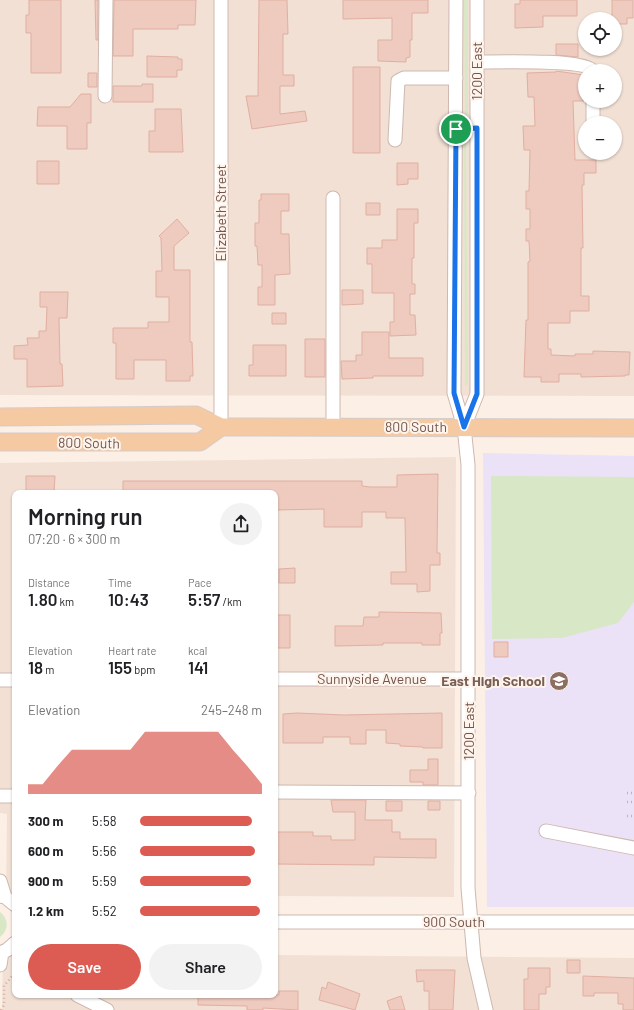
<!DOCTYPE html>
<html lang="en">
<head>
<meta charset="utf-8">
<style>
	body { margin:0; font-family:Barlow,sans-serif; background:#f2f2f2; color:#202124; height:100vh; display:flex; flex-direction:column; font-size:15px; white-space:nowrap }
	* { box-sizing:border-box; margin:0 }
	p { font-size:13px; color:#757577 }
	.icon { flex:none; width:22px; height:22px; fill:none; stroke:currentColor; stroke-width:2; stroke-linecap:round; stroke-linejoin:round }
	.map { position:relative; flex:1; overflow:hidden }
	.drawer { position:absolute; left:12px; top:490px; width:266px; height:508px; display:flex; flex-direction:column; background:#fff; border-radius:8px; box-shadow:0 1px 3px #0004 }
	.drawer>* { flex:none }
	.controls { position:absolute; left:578px; top:12px; display:grid; gap:8px }
	.controls a { display:grid; place-items:center; width:44px; height:44px; border-radius:50%; background:#fff; box-shadow:0 1px 3px #0004; font-size:20px }
	.pin { position:absolute; display:grid; place-items:center; width:34px; height:34px; color:#fff; margin:-17px; border:2px solid #fff; border-radius:50%; box-shadow:0 1px 4px #0007 }
	.round { display:grid; place-items:center; flex:none; width:42px; height:42px; border-radius:21px; background:#f2f2f2 }
	.headline { display:flex; align-items:center; justify-content:space-between; height:68px; padding:0 16px }
	h1 { font-size:22px; font-weight:600; line-height:30px }
	.figures { display:grid; grid-template-columns:repeat(3,1fr); gap:6px; height:68px; padding:4px 16px }
	.figures div { display:grid; align-content:center }
	.figures b { font-size:17px; font-weight:600 }
	.figures small { font-size:11px; font-weight:400 }
	.figures p { font-size:11px }
	.chart { height:112px; padding:8px 16px }
	.chart p { display:flex; justify-content:space-between }
	.chart svg { width:100%; height:72px; margin-top:4px; fill:#dc5c53; opacity:.7 }
	.action { display:flex; gap:8px; margin-top:auto; padding:8px 16px }
	.action a { flex:1; height:46px; border-radius:24px; background:#dc5c53; color:#fff; font-size:16px; font-weight:600; line-height:46px; text-align:center }
	.action a+a { background:#f2f2f2; color:#202124 }
	ul { padding:0 16px; list-style:none; font-size:13px }
	li { display:grid; grid-template-columns:64px 48px 1fr; align-items:center; height:30px }
	li i { height:10px; border-radius:5px; background:#dc5c53 }
	.map>svg:first-child { display:block }
	.residential { fill:#f2e0d4; fill-rule:evenodd }
	.education { fill:#ece2f7 }
	.green { fill:#d8e7c5 }
	.building { fill:#eecabf; stroke:#e0afa1 }
	.lines { fill:none; stroke-linecap:round; stroke-linejoin:round }
	.minor-casing { stroke:#ceb8b0; stroke-width:15 }
	.major-casing { stroke:#d5ccc9; stroke-width:19 }
	.path { stroke:#d3ada2; stroke-width:2.5; stroke-dasharray:1 3; stroke-linecap:butt }
	.minor { stroke:#fff; stroke-width:13 }
	.major { stroke:#f5c9a2; stroke-width:17 }
	.route-casing { stroke:#fff; stroke-width:8 }
	.route { stroke:#1a73e8; stroke-width:5 }
	.labels { text-anchor:middle; stroke-width:4; stroke-linejoin:round; paint-order:stroke }
	.street-label { font-size:14px; fill:#72544c; stroke:#fef4eb }
	.education-label { font-size:14px; font-weight:bold; fill:#785e54; stroke:#fef4eb; text-anchor:end }
</style>
</head>
<body>
<div class="map">
<svg width="634" height="1010" viewBox="0 0 634 1010">
	<rect width="100%" height="100%" fill="#fbefe6"/>
	<path class="residential" d="M 0,0 L 634,0 L 634,396 L 0,395 ZM 585,19 L 615,19 L 615,49 L 585,49 ZM 585,71 L 615,71 L 615,101 L 585,101 ZM 585,123 L 615,123 L 615,153 L 585,153 Z
		M 456,457 L 454,897 L 275,896 L 275,493 L 15,493 L 15,894 L 6,894 L 7,814 L 0,813 L 0,463 Z
		M 3,954 L 15,954 L 15,995 L 275,995 L 275,955 L 634,958 L 634,1010 L 2,1010 Z"/>
	<path class="education" d="M 483,453 L 634,456 L 634,907 L 487,907 Z"/>
	<path class="green" d="M 464,0 L 468,0 L 468,118 L 465,120 Z
		M 466,139 L 468,384 L 465,386 L 464,140 Z
		M 491,476 L 634,477 L 634,602 L 618,623 L 562,638 L 492,639 Z
		M 0,912 C 9,919 9,930 0,937 Z"/>
	<path class="building" d="M 29,0 L 61,0 L 61,73 L 31,73 L 31,33 L 26,33 L 26,15 L 29,15 Z
		M 95,0 L 98,0 L 98,40 L 96,40 Z
		M 114,0 L 196,0 L 195,25 L 178,25 L 178,29 L 133,29 L 133,56 L 113,56 Z
		M 259,0 L 287,0 L 288,34 L 283,34 L 283,75 L 294,75 L 294,86 L 280,86 L 280,114 L 305,111 L 307,121 L 252,129 L 246,96 L 258,96 Z
		M 343,0 L 428,0 L 428,13 L 412,13 L 412,40 L 410,40 L 410,57 L 406,58 L 406,62 L 378,61 L 378,40 L 392,40 L 392,18 L 343,19 Z
		M 520,0 L 577,0 L 577,16 L 543,16 L 543,27 L 515,28 L 515,4 L 520,4 Z
		M 612,0 L 633,0 L 633,18 L 627,18 L 627,24 L 615,24 L 615,19 L 612,19 Z
		M 556,44 L 578,44 L 578,57 L 556,55 Z
		M 147,56 L 178,57 L 178,59 L 182,59 L 182,70 L 177,70 L 177,77 L 147,77 Z
		M 353,67 L 380,67 L 380,153 L 353,153 Z
		M 556,71 L 584,75 L 584,101 L 573,101 L 575,160 L 596,160 L 596,173 L 584,173 L 584,185 L 582,185 L 583,248 L 581,248 L 581,296 L 589,296 L 589,311 L 570,311 L 570,323 L 548,323 L 548,349 L 551,349 L 551,355 L 575,356 L 575,354 L 593,354 L 593,351 L 630,352 L 629,375 L 625,375 L 625,376 L 581,377 L 581,374 L 559,374 L 559,382 L 541,382 L 541,377 L 524,377 L 526,320 L 528,320 L 528,262 L 530,261 L 529,241 L 526,241 L 526,229 L 530,229 L 530,209 L 526,209 L 526,191 L 529,191 L 530,150 L 524,150 L 523,126 L 535,126 L 534,97 L 528,97 L 527,73 L 556,72 Z
		M 88,73 L 97,73 L 97,87 L 88,87 Z
		M 142,84 L 153,84 L 153,102 L 113,102 L 113,86 L 142,86 Z
		M 81,94 L 91,94 L 91,123 L 87,123 L 87,149 L 67,149 L 67,126 L 37,126 L 38,107 L 70,107 Z
		M 155,109 L 181,109 L 183,152 L 149,152 L 149,131 L 155,131 Z
		M 37,161 L 59,161 L 59,184 L 37,184 Z
		M 397,163 L 418,163 L 418,179 L 408,179 L 408,184 L 397,185 Z
		M 261,194 L 289,194 L 289,211 L 281,211 L 281,234 L 289,234 L 290,274 L 275,275 L 275,305 L 258,305 L 258,287 L 262,287 L 262,265 L 258,265 L 257,246 L 255,246 L 255,223 L 259,223 L 259,200 L 261,200 Z
		M 366,203 L 380,203 L 380,215 L 366,215 Z
		M 397,209 L 418,209 L 418,223 L 414,223 L 414,258 L 412,258 L 412,284 L 415,284 L 415,294 L 410,294 L 410,315 L 415,315 L 416,335 L 390,336 L 390,322 L 394,322 L 394,293 L 372,293 L 372,264 L 367,264 L 367,248 L 382,248 L 382,240 L 397,240 Z
		M 177,219 L 189,233 L 174,246 L 174,270 L 190,270 L 190,342 L 192,342 L 193,376 L 190,376 L 190,381 L 166,381 L 166,360 L 134,360 L 134,379 L 116,379 L 116,343 L 113,343 L 113,328 L 148,328 L 148,322 L 169,322 L 169,297 L 156,297 L 156,271 L 162,271 L 161,238 L 159,236 Z
		M 342,290 L 363,290 L 363,304 L 342,305 Z
		M 40,292 L 68,292 L 67,318 L 59,318 L 60,364 L 62,364 L 63,386 L 27,387 L 27,359 L 14,359 L 14,346 L 28,345 L 27,338 L 39,338 L 39,331 L 46,331 L 47,307 L 40,307 Z
		M 272,313 L 286,313 L 286,324 L 272,324 Z
		M 362,332 L 389,332 L 389,358 L 423,358 L 423,376 L 373,376 L 373,378 L 342,379 L 341,361 L 356,361 L 356,355 L 362,355 Z
		M 305,339 L 325,339 L 325,377 L 305,377 Z
		M 253,345 L 286,345 L 286,376 L 249,376 L 249,365 L 253,365 Z
		M 438,474 L 437,553 L 440,553 L 440,565 L 430,565 L 430,591 L 417,592 L 417,584 L 391,584 L 391,572 L 406,572 L 405,518 L 386,518 L 386,512 L 362,512 L 362,527 L 324,527 L 324,509 L 275,510 L 275,493 L 123,493 L 123,481 L 362,481 L 362,486 L 370,487 L 397,487 L 397,475 Z
		M 26,476 L 55,476 L 54,493 L 26,493 Z
		M 295,568 L 295,583 L 279,583 L 279,569 Z
		M 379,612 L 441,613 L 442,633 L 440,633 L 440,645 L 422,645 L 422,643 L 383,643 L 383,645 L 335,646 L 335,626 L 363,626 L 364,617 L 379,617 Z
		M 275,615 L 290,615 L 290,648 L 275,648 Z
		M 494,642 L 508,642 L 508,657 L 494,657 Z
		M 297,713 L 344,715 L 442,713 L 442,748 L 423,748 L 423,747 L 400,746 L 400,744 L 386,743 L 386,730 L 366,730 L 366,744 L 350,744 L 350,737 L 323,737 L 323,743 L 283,743 L 283,714 Z
		M 428,759 L 438,759 L 438,785 L 423,785 L 423,782 L 410,782 L 410,770 L 428,770 Z
		M 331,800 L 366,800 L 365,820 L 392,820 L 392,832 L 400,832 L 400,839 L 436,839 L 436,858 L 374,857 L 374,865 L 275,864 L 275,832 L 313,832 L 313,836 L 331,836 L 331,840 L 355,840 L 355,812 L 333,812 Z
		M 386,801 L 402,801 L 402,811 L 386,811 Z
		M 428,801 L 440,801 L 440,810 L 428,810 Z
		M 567,960 L 580,960 L 580,973 L 567,973 Z
		M 528,968 L 550,968 L 550,987 L 546,987 L 546,994 L 539,994 L 539,1010 L 524,1010 L 524,979 L 528,979 Z
		M 416,970 L 455,970 L 453,1010 L 429,1010 L 429,991 L 424,991 L 424,981 L 417,982 Z
		M 583,976 L 634,978 L 634,1010 L 623,1010 L 623,1004 L 618,1004 L 618,993 L 594,993 L 594,996 L 583,996 Z
		M 328,982 L 360,994 L 355,1010 L 319,1000 L 322,987 L 326,989 Z
		M 279,991 L 298,991 L 298,1010 L 263,1008 L 263,1010 L 247,1010 L 247,1006 L 198,1005 L 198,995 L 279,995 Z
		M 401,996 L 405,1010 L 390,1010 L 387,1001 Z"/>
	<g class="lines">
		<defs>
			<path id="minor" d="M 221,0 L 221,427
				M 456,0 L 454,393 L 464,427 L 468,465 L 468,888 L 474,958 L 486,1010
				M 477,62 C 496,62 585,59 593,71
				M 105,96 L 106,0
				M 593,101 L 593,123
				M 395,140 L 398,81 L 404,78 L 456,78
				M 333,198 L 333,427
				M 464,427 L 477,394 L 477,0
				M 275,679 L 469,679
				M 0,680 L 15,680
				M 275,792 L 469,793
				M 0,796 L 15,796
				M 546,831 L 634,848
				M 0,881 L 5,897
				M 0,896 L 5,897 L 15,905
				M 275,922 L 634,922
				M 0,953 L 7,950 L 15,943
				M 0,965 L 2,952
				M 77,995 L 107,1010"/>
			<path id="major" d="M 0,417 L 196,415 L 221,427 L 634,428
				M 0,442 L 200,442 L 221,427"/>
		</defs>
		<use href="#minor" class="minor-casing"/>
		<use href="#major" class="major-casing"/>
		<path class="path" d="M 627,793 L 634,793
			M 627,802 L 634,802
			M 627,816 L 634,816
			M 1,1010 L 4,1005 L 4,986 L 13,975"/>
		<use href="#minor" class="minor"/>
		<use href="#major" class="major"/>
	</g>
	<g class="lines">
		<defs>
			<path id="route" d="M 477,128 L 477,394 L 464,427 L 454,393 L 456,129 Z"/>
		</defs>
		<use href="#route" class="route-casing"/>
		<use href="#route" class="route"/>
	</g>
	<defs>
		<symbol id="school-disc" viewBox="-11 -11 22 22"><circle r="9.5" fill="#8d6e63" stroke="#fef4eb"/><path d="M0-5L7-2L0 1L-7-2ZM-4 1L0 2.5L4 1V4Q0 6-4 4Z" fill="#fff"/></symbol>
	</defs>
	<g fill-rule="evenodd">
		<use href="#school-disc" x="548" y="670" width="22" height="22"/>
	</g>
	<g class="labels">
		<g class="street-label">
			<text transform="translate(477 71) rotate(-90)" y="5">1200 East</text>
			<text transform="translate(221 213) rotate(-90)" y="5">Elizabeth Street</text>
			<text x="416" y="432">800 South</text>
			<text transform="translate(89 443) rotate(1)" y="5">800 South</text>
			<text x="372" y="684">Sunnyside Avenue</text>
			<text transform="translate(469 731) rotate(-90)" y="5">1200 East</text>
			<text x="454" y="927">900 South</text>
		</g>
		<g class="education-label">
			<text x="545" y="686">East High School</text>
		</g>
	</g>
</svg>
<div class="controls">
<a><svg class="icon" aria-label="locate" viewBox="0 0 24 24"><circle cx="12" cy="12" r="6"/><path d="M12 2v4M12 18v4M2 12h4M18 12h4"/></svg></a>
<a>+</a>
<a>−</a>
</div>
<div class="pin" style="left:456px;top:129px;background:#1e9e55"><svg class="icon" aria-label="arrive" viewBox="0 0 24 24"><path d="M6 21V4h12l-3 4 3 4H6"/></svg></div>
<section class="drawer">
<div class="headline"><div><h1>Morning run</h1><p>07:20 · 6 × 300 m</p></div><a class="round"><svg class="icon" aria-label="share" viewBox="0 0 24 24"><path d="M12 15V3M7 8l5-5 5 5M5 13v7h14v-7"/></svg></a></div>
<div class="figures">
<div><p>Distance</p><b>1.80<small> km</small></b></div>
<div><p>Time</p><b>10:43</b></div>
<div><p>Pace</p><b>5:57<small> /km</small></b></div>
</div>
<div class="figures">
<div><p>Elevation</p><b>18<small> m</small></b></div>
<div><p>Heart rate</p><b>155<small> bpm</small></b></div>
<div><p>kcal</p><b>141</b></div>
</div>
<div class="chart"><p><span>Elevation</span>245–248 m</p>
<svg viewBox="0 0 160 44" preserveAspectRatio="none"><path d="M0 44V38L10 38L20 27L30 17L40 17L50 17L60 17L70 17L80 6L90 6L100 6L110 6L120 6L130 6L140 17L150 27L160 38V44z"/></svg>
</div>
<ul>
<li><b>300 m</b>5:58<i style="width:92%"></i></li>
<li><b>600 m</b>5:56<i style="width:94%"></i></li>
<li><b>900 m</b>5:59<i style="width:91%"></i></li>
<li><b>1.2 km</b>5:52<i style="width:98%"></i></li>
</ul>
<div class="action"><a>Save</a><a>Share</a></div>
</section>
</div>
</body>
</html>
